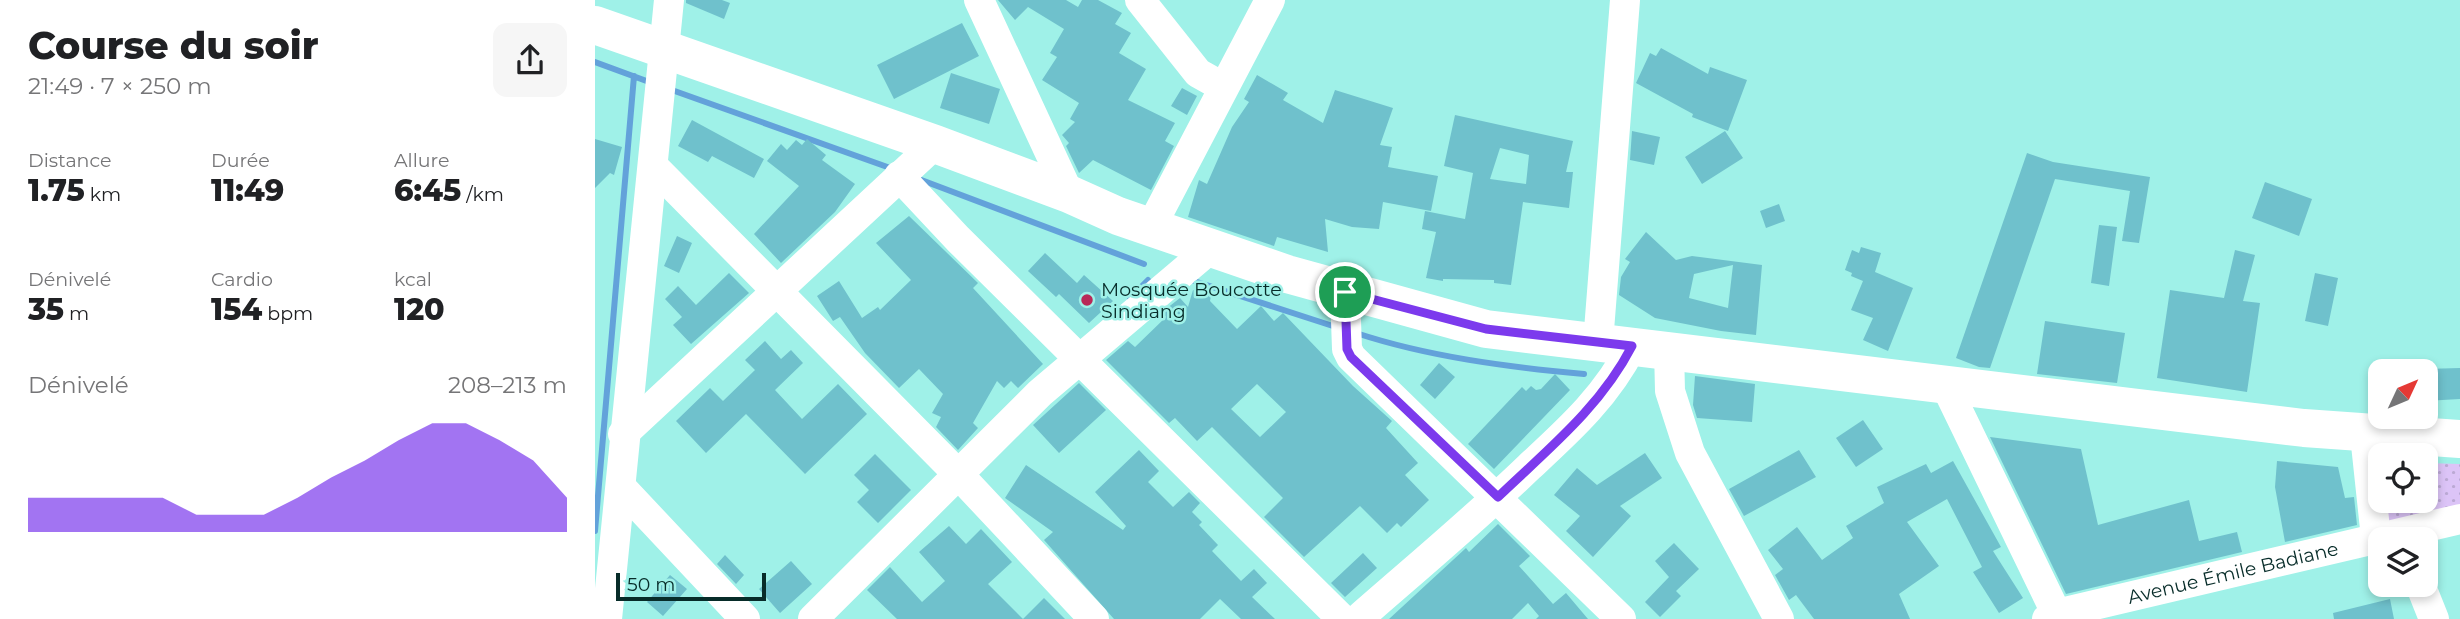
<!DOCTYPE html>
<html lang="fr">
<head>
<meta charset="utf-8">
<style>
	body { margin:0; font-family:Montserrat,sans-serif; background:#f6f6f6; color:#202124; height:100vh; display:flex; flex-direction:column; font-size:26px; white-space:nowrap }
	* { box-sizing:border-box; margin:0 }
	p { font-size:23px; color:#757577 }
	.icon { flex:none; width:38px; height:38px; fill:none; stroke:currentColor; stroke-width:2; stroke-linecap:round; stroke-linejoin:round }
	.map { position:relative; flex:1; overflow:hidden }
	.details { display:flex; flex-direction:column; background:#fff; width:595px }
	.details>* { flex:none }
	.needle { width:46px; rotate:46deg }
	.buttons { position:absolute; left:1773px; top:359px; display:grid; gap:14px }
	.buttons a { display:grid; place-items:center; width:70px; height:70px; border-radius:14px; background:#fff; box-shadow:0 4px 10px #0003; font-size:35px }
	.scale { position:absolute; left:21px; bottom:18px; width:150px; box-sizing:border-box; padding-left:7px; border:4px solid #072c29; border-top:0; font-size:19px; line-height:24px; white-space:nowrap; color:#072c29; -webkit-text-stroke:5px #9ff1e8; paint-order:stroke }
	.pin { position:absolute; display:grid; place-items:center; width:60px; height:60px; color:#fff; margin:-30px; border:4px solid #fff; border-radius:50%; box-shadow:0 2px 7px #0007 }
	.round { display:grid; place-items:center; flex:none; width:74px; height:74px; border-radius:14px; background:#f6f6f6 }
	.overview { display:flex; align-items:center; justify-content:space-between; height:119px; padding:0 28px }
	h1 { font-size:38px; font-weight:800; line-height:52px }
	.metrics { display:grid; grid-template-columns:repeat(3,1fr); gap:10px; height:119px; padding:7px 28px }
	.metrics div { display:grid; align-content:center }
	.metrics b { font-size:30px; font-weight:800 }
	.metrics small { font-size:19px; font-weight:400 }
	.metrics p { font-size:19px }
	.chart { height:196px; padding:14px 28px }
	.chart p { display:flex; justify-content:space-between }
	.chart svg { width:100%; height:126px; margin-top:7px; fill:#7c3aed; opacity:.7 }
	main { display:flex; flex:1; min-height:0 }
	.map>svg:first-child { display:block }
	.park { fill:url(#park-dots) }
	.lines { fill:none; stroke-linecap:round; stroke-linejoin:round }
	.stream { stroke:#63a2da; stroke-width:6 }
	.building { fill:#6fc1cc; fill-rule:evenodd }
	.minor { stroke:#fff; stroke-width:30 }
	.major { stroke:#fff; stroke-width:38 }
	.route-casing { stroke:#fff; stroke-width:14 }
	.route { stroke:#7c3aed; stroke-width:9 }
	.poi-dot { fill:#b82958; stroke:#9ff1e8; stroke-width:2.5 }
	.labels { text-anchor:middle; stroke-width:5; stroke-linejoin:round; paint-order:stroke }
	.poi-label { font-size:19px; fill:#072c29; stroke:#9ff1e8; text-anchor:start }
	.street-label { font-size:19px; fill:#072c29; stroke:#9ff1e8 }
</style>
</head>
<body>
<main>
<section class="details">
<div class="overview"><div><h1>Course du soir</h1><p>21:49 · 7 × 250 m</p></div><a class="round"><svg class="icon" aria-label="share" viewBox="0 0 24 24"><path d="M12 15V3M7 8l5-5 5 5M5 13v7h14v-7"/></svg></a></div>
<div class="metrics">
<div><p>Distance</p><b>1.75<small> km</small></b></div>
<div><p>Durée</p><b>11:49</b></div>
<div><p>Allure</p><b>6:45<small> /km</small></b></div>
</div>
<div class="metrics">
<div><p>Dénivelé</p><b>35<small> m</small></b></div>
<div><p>Cardio</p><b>154<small> bpm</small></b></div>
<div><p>kcal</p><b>120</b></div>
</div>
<div class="chart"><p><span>Dénivelé</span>208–213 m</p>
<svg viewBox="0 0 160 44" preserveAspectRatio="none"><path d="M0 44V32L10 32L20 32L30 32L40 32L50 38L60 38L70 38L80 32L90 25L100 19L110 12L120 6L130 6L140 12L150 19L160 32V44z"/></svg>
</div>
</section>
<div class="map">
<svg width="1865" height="619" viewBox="0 0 1865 619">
	<defs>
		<pattern id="park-dots" width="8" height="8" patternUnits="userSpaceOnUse" patternTransform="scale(1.75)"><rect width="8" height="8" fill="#dcc4f7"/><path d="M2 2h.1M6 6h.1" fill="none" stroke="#bba9d4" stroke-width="1.8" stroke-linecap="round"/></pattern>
	</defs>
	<rect width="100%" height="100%" fill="#9ff1e8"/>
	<path class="park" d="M 1831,463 L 1865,464 L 1865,515 L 1792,531 L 1787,501 L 1830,500 Z"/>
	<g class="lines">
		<path class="stream" d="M 0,62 L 57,83
			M 74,89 L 298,169
			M 321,178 L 549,264
			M 596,280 L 744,328
			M 535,298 L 553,280
			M 761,333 C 834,357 913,367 989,374
			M 0,531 L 39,76"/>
	</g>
	<path class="building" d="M 91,0 L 127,0 L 135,3 L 129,19 L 91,3 Z
		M 403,0 L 471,0 L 483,7 L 487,0 L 503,0 L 527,13 L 520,24 L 536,33 L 524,53 L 551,69 L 533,100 L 580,123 L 570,141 L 579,146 L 556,190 L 498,160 L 484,173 L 471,146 L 474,143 L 467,135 L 480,122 L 475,119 L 484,103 L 447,80 L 462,57 L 455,53 L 469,29 L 433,7 L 420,20 Z
		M 367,23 L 384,56 L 299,99 L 282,65 Z
		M 1066,48 L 1113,74 L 1115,67 L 1152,80 L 1133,131 L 1097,117 L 1098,114 L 1041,83 L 1055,53 L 1061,56 Z
		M 356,73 L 405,89 L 394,124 L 345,108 Z
		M 662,75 L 693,93 L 688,100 L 728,123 L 740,90 L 798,108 L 785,145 L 797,147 L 793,167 L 843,176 L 836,211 L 788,202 L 784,229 L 757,227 L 730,219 L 733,252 L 682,237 L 679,246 L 593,217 L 604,180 L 612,184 L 637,127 L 654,102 L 649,99 Z
		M 587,88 L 602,96 L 592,115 L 576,106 Z
		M 860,115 L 978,141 L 971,172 L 978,172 L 974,208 L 928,202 L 916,285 L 899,283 L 899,280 L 848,279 L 848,281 L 831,278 L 841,232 L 827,229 L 830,211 L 870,219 L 878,173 L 849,166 ZM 905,148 L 934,155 L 931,184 L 895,179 Z
		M 97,120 L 169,159 L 159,178 L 117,156 L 113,162 L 83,146 Z
		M 1037,131 L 1065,137 L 1059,165 L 1035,160 Z
		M 1130,131 L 1148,158 L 1107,184 L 1090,157 Z
		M 0,139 L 27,147 L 19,175 L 15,173 L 0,188 Z
		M 212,139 L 231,155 L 227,160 L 260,184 L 240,212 L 186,263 L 159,234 L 204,186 L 172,161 L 186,144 L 192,150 L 201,140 L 207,145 Z
		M 1432,153 L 1458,162 L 1555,177 L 1544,243 L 1527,241 L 1535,191 L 1460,179 L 1395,368 L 1384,367 L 1361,358 Z
		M 1670,182 L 1717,199 L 1704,236 L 1657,218 Z
		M 1184,204 L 1190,221 L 1171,228 L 1165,211 Z
		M 314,216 L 383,283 L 378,288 L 448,364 L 423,388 L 416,381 L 409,388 L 402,381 L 378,423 L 383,428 L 363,450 L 341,427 L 346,417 L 337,413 L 348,394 L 324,369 L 304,388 L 270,353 L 245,317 L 238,321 L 222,296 L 244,281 L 267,318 L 283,307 L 285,310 L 316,280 L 281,243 Z
		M 1504,225 L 1522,227 L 1514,286 L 1496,283 Z
		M 1051,232 L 1081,260 L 1097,256 L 1167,265 L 1161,335 L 1126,331 L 1060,318 L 1024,295 L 1026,277 L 1035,262 L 1030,259 ZM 1138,265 L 1133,308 L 1094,298 L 1099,274 Z
		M 82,236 L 97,243 L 84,273 L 69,266 Z
		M 1266,247 L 1286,253 L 1280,272 L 1318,288 L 1293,351 L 1268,340 L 1278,318 L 1256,310 L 1268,281 L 1256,276 L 1257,273 L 1250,270 L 1257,250 L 1264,253 Z
		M 1640,250 L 1660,255 L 1648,301 L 1665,303 L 1652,392 L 1562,378 L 1575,290 L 1629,298 Z
		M 450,253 L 482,283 L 489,275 L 518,301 L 494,323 L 464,294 L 461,297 L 433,271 Z
		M 134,273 L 154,293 L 96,344 L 78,325 L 87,317 L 70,299 L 83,286 L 101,305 Z
		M 1720,273 L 1743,278 L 1733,326 L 1710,321 Z
		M 598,290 L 616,296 L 615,301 L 642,329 L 666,306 L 679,321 L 688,313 L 758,386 L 797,421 L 791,428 L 823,463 L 810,475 L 834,500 L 806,527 L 802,523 L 792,533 L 765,506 L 709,557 L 669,517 L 688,498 L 617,427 L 602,441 L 580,418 L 574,423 L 511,360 L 533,341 L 540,347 L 571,317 L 567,312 L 585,298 L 593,307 ZM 662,384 L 691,412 L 665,437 L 636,409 Z
		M 1450,321 L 1530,333 L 1522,383 L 1442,374 Z
		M 170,341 L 186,359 L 196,350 L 208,363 L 180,390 L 207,419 L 243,384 L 272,414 L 210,474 L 151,414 L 111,453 L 81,421 L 115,388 L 128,401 L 160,370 L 150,360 Z
		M 844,363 L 860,377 L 840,399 L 825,385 Z
		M 1865,368 L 1865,399 L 1830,401 L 1830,369 Z
		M 960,374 L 975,390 L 899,469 L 873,444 L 927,387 L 931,391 L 936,386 L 941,390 L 946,389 Z
		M 1100,376 L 1160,384 L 1157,422 L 1102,418 L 1098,405 Z
		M 484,383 L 511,410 L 464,453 L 438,425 Z
		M 1268,420 L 1288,449 L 1261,467 L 1241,438 Z
		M 1395,437 L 1486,449 L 1503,525 L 1594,500 L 1604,541 L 1642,532 L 1647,552 L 1471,594 Z
		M 544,450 L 564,471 L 553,482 L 578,507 L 594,492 L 605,503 L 597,512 L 607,522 L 604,525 L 623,545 L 617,551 L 646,581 L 659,569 L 672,583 L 657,597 L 680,619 L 646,619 L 625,599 L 605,619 L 519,619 L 449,540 L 458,532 L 410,498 L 431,465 L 528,530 L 531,526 L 500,492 Z
		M 1204,450 L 1221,477 L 1149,516 L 1134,489 Z
		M 1050,453 L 1067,478 L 1025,506 L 1036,516 L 998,557 L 971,531 L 985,516 L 959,495 L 982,468 L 1002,485 Z
		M 280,454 L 316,490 L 283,523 L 262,502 L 274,490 L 259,475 Z
		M 1358,461 L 1406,547 L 1398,551 L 1428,598 L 1404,613 L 1378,572 L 1387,567 L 1352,499 L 1312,522 L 1344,566 L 1304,594 L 1315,619 L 1219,619 L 1201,595 L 1194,600 L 1180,575 L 1188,569 L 1173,550 L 1202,527 L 1227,560 L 1258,538 L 1251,526 L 1289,503 L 1282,487 L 1331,464 L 1336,473 Z
		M 1682,461 L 1743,467 L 1750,498 L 1759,497 L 1762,525 L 1690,542 L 1680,487 Z
		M 903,524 L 935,556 L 924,566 L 958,604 L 971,593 L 993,619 L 941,619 L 944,616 L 933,603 L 917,619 L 794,619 L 871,548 L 874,552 Z
		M 354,526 L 371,544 L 386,529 L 417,562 L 393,584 L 428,619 L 449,598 L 470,619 L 302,619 L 272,590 L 295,567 L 327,602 L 350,581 L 324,552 Z
		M 1079,543 L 1104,569 L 1081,591 L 1086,596 L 1065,617 L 1050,602 L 1074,577 L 1060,561 Z
		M 768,553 L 782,568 L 750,597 L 736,583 Z
		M 130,555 L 149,575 L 141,584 L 122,564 Z
		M 196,561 L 217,584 L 185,613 L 164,589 Z
		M 75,575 L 92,589 L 68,616 L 52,602 Z
		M 1795,599 L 1799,619 L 1739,619 L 1738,613 Z"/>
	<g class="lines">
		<g class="minor">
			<path d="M 384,0 L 474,194"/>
			<path d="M 545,0 L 603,73 L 628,87"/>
			<path d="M 59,167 L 364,475 L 499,619"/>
			<path d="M 304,176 L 363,239 L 747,619"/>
			<path d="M 556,227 L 675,0"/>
			<path d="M 750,292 L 752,349 L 756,357 L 1026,619"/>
			<path d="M 1003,343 L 1030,0"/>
			<path d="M 1074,349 L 1075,391 L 1095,453 L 1184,619"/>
			<path d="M 1349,382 L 1464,619"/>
			<path d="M 28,434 L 340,144"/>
			<path d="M 1770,435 L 1781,538"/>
			<path d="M 26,487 L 150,619"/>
			<path d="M 1825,584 L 1839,619"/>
			<path d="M 12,619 L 74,0"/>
			<path d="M 218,619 L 445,393 L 616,248"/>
			<path d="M 763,619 C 820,569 879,520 934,467 C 974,430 1012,396 1037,346"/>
			<path id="s1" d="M 1452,619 L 1461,614 L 1865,519"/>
		</g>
		<path class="major" d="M 0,25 L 340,144 L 474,194 L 523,216 L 692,274 L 891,329 L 1709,428 L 1865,439"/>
	</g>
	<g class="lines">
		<defs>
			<path id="route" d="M 750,292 L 891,329 L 1037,346 C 1005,408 952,450 903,497 L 756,357 L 752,349 Z"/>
		</defs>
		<use href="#route" class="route-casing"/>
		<use href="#route" class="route"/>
	</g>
	<circle class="poi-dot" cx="492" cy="300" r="7"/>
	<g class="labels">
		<g class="poi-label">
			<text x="506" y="296">Mosquée Boucotte<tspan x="506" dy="22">Sindiang</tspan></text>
		</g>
		<g class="street-label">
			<text dy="7" stroke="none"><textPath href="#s1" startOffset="192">Avenue Émile Badiane</textPath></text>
		</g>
	</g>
</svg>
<div class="buttons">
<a><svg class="needle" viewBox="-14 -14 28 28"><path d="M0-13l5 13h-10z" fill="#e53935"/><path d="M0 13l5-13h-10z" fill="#757577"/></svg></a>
<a><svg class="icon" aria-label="locate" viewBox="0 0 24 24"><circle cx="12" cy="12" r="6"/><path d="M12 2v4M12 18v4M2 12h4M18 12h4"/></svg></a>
<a><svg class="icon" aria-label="layers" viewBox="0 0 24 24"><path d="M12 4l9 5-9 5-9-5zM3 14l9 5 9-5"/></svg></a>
</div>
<div class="scale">50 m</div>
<div class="pin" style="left:750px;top:292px;background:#1e9e55"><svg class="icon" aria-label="arrive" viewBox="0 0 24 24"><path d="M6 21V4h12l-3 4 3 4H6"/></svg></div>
</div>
</main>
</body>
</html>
